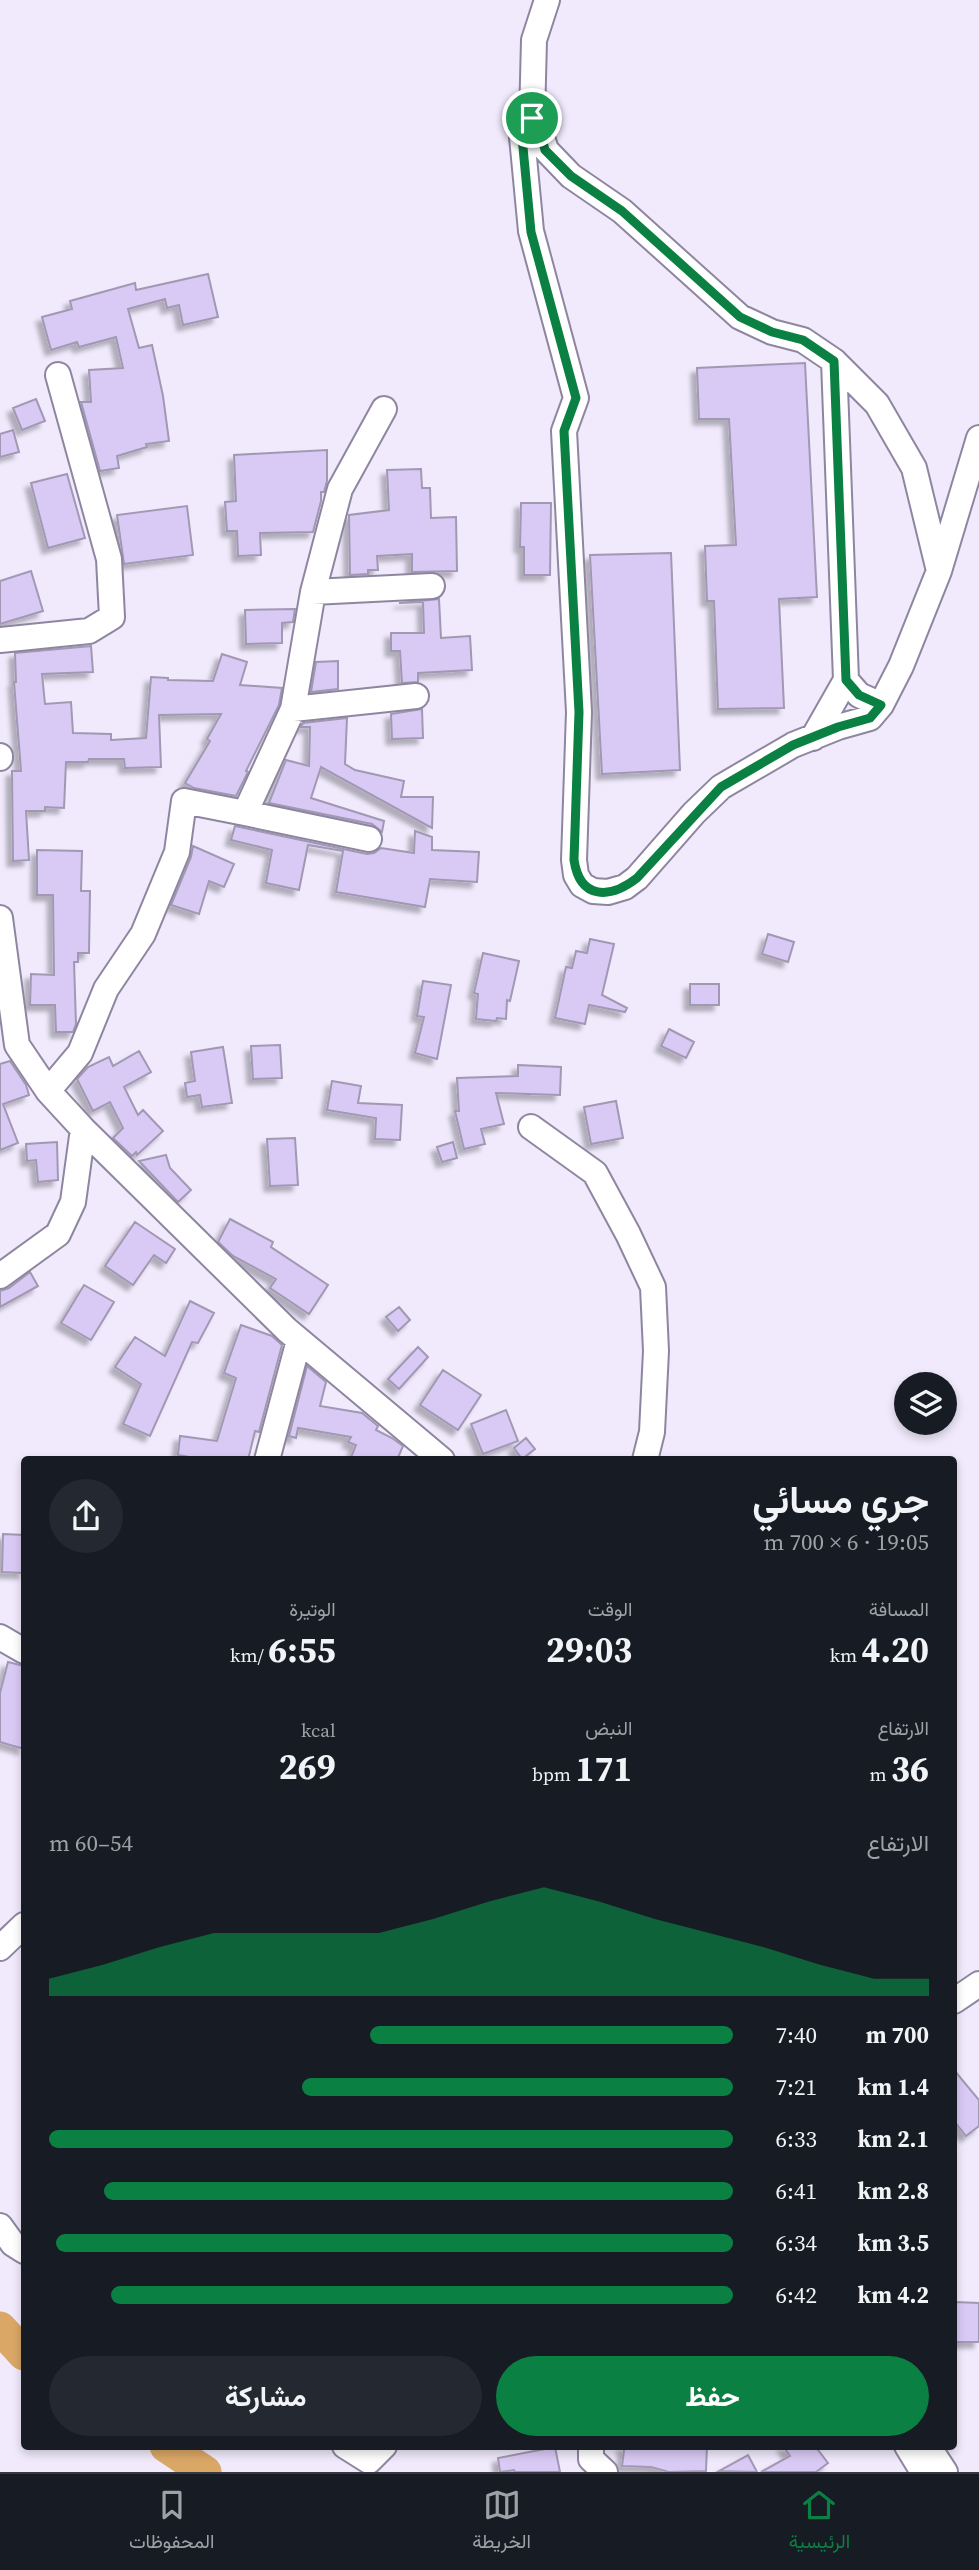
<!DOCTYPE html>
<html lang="ar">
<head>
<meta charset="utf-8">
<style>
	body { margin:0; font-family:"Source Serif 4",Vazirmatn,serif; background:#242831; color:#f1f3f6; direction:rtl; height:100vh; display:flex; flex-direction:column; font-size:26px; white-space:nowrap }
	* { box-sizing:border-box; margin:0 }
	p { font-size:23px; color:#9ea1a6 }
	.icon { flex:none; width:38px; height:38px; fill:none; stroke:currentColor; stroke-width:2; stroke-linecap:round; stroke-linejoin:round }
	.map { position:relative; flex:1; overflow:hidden; direction:ltr }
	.sheet { position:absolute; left:21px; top:1456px; width:936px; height:994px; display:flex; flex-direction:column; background:#171b24; border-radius:7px; box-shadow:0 4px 10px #0003; direction:rtl }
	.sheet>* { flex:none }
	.controls { position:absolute; left:894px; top:1372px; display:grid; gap:14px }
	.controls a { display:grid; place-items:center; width:63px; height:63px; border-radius:50%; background:#171b24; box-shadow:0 4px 10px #0003; font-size:35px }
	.pin { position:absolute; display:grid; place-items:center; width:60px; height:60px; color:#fff; margin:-30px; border:4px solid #fff; border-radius:50%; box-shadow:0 2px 7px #0007 }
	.round { display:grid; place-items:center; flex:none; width:74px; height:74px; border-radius:37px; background:#242831 }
	.headline { display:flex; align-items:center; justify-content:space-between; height:119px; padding:0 28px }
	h1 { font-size:38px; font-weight:700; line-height:52px }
	.stats { display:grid; grid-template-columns:repeat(3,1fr); gap:10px; height:119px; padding:7px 28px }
	.stats div { display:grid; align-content:center }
	.stats b { font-size:35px; font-weight:700 }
	.stats small { font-size:19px; font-weight:400 }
	.stats p { font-size:19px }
	.chart { height:196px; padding:14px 28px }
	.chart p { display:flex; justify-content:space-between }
	.chart svg { width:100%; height:126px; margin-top:7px; fill:#0b8043; opacity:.7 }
	.cta { display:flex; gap:14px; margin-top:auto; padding:14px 28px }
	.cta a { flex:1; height:80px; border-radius:42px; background:#0b8043; color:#fff; font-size:28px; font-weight:700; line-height:80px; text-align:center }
	.cta a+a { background:#242831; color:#f1f3f6 }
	ul { padding:0 28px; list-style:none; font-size:23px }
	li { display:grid; grid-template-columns:112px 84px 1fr; align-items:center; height:52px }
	li i { height:18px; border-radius:9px; background:#0b8043 }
	.menu { display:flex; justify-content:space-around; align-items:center; height:98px; border-top:2px solid #363941; background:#171b24; font-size:19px; color:#9ea1a6 }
	.menu a { display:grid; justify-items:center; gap:4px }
	.menu .selected { color:#0b8043 }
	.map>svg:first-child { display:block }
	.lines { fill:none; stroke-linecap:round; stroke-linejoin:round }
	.river { stroke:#daa767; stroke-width:33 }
	.building { fill:#d9caf5; stroke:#a198b3; stroke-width:2; filter:url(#shadow) }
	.minor-casing { stroke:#8e86a0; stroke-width:28 }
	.minor { stroke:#fff; stroke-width:24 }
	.route-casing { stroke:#fff; stroke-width:14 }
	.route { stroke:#0b8043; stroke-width:9 }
</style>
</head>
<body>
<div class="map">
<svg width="979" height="2472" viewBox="0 0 979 2472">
	<defs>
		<filter id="shadow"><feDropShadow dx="-5.5" dy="5.5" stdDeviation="2" flood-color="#0004"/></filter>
	</defs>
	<rect width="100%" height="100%" fill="#f0eafc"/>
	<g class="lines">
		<path class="river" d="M 0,2328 L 24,2354
			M 166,2446 L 205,2472"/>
	</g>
	<path class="building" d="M 208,274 L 218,317 L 183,325 L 179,305 L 167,308 L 165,299 L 128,309 L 139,348 L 152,345 L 163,396 L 169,441 L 146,444 L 147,447 L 117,456 L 119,468 L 100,471 L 81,402 L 91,402 L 89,370 L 123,368 L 116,337 L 79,347 L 77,342 L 51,350 L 42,317 L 72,309 L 70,301 L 135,283 L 136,290 Z
		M 805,363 L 817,597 L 779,599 L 784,708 L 718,709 L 714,601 L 707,601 L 705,546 L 736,545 L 729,419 L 699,419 L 697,368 Z
		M 36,399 L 45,421 L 22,430 L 13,408 Z
		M 13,430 L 19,452 L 0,457 L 0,434 Z
		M 327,450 L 327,481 L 324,492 L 321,492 L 321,501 L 313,532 L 260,533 L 261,555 L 238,556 L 237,531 L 227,531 L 225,502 L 236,501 L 234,455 Z
		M 421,469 L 422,488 L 430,488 L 431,518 L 456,517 L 457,571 L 412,572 L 412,554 L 377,556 L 378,570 L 368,570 L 368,574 L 350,575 L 349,515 L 389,510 L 387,470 Z
		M 67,474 L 85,538 L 48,548 L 31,483 Z
		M 521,503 L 551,503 L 550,575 L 524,575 L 524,547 L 520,547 Z
		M 187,506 L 193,555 L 124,564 L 117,515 Z
		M 671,553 L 680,770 L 602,774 L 590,555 Z
		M 31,571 L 43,611 L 0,624 L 0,581 Z
		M 439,599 L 441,638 L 470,636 L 472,670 L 418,673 L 418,682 L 402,683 L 400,651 L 391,651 L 391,633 L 424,633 L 423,602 L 399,603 Z
		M 295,609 L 293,622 L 282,623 L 282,643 L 246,644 L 245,610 Z
		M 91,646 L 93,672 L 42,674 L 45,704 L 71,702 L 73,733 L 111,734 L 111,740 L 146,738 L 151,677 L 168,678 L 168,680 L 213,681 L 222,654 L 247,662 L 240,685 L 282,688 L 279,705 L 246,771 L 248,772 L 236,796 L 194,788 L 185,783 L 210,741 L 207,739 L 221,714 L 159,715 L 161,767 L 125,768 L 124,759 L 89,759 L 88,762 L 66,762 L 64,808 L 45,807 L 45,811 L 26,811 L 29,860 L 13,861 L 12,771 L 21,771 L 14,682 L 16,682 L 15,653 Z
		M 338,661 L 338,689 L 311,692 L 316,662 Z
		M 422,709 L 423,738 L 392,739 L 391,714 Z
		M 347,718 L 345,764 L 355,770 L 404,781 L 401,797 L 433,797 L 432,828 L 321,767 L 311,798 L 384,821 L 382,832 L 372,824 L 269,803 L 286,760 L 309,766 L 310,727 L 301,727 L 303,723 Z
		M 235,826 L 367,854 L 374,853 L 381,848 L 414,853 L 415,831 L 432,837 L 432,850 L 479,852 L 477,882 L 430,879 L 425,907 L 336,892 L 343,851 L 308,845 L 299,890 L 266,883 L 272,850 L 231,840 Z
		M 193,846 L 234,864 L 224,887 L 209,881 L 199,914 L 171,905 L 191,857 Z
		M 37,850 L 82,851 L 81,891 L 90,891 L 89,953 L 78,953 L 78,962 L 74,962 L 76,1024 L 73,1032 L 56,1032 L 55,1005 L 30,1005 L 31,974 L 54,975 L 53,895 L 37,895 Z
		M 768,934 L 794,942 L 788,962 L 762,954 Z
		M 590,939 L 614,944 L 602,995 L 627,1008 L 625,1012 L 589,1005 L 585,1024 L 555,1018 L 566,967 L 572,968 L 576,951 L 587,953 Z
		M 483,953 L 519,961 L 510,1001 L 507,1000 L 506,1019 L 497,1018 L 496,1021 L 476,1019 L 478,994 L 474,993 Z
		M 423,981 L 451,985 L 437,1059 L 415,1053 L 424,1017 L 417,1016 Z
		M 690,984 L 719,984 L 719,1005 L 690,1005 Z
		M 669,1029 L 694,1042 L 686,1058 L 661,1046 Z
		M 280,1045 L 282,1078 L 253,1079 L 251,1046 Z
		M 223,1047 L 232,1103 L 202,1107 L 200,1095 L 187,1097 L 185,1083 L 195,1081 L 191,1052 Z
		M 139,1051 L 151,1072 L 124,1087 L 138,1115 L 143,1110 L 163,1131 L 137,1155 L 136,1152 L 132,1156 L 113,1138 L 123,1128 L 110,1102 L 93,1111 L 77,1079 L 88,1067 L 109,1057 L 113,1066 Z
		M 10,1061 L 26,1085 L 29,1095 L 3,1104 L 18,1143 L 0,1150 L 0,1064 Z
		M 518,1065 L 561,1067 L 560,1095 L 496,1093 L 504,1124 L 481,1129 L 485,1144 L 464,1149 L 455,1111 L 459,1111 L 457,1078 L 518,1076 Z
		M 332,1081 L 361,1086 L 358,1103 L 402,1105 L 400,1140 L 375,1139 L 376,1118 L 327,1110 Z
		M 616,1101 L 623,1138 L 591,1144 L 584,1107 Z
		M 295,1138 L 298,1185 L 270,1186 L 267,1139 Z
		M 57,1142 L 58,1180 L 38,1182 L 36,1160 L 27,1161 L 26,1144 Z
		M 453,1142 L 457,1158 L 442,1162 L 437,1147 Z
		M 166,1155 L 170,1168 L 191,1190 L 178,1202 L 139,1161 Z
		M 230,1219 L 273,1242 L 271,1247 L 328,1285 L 309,1314 L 270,1288 L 276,1279 L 233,1256 L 218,1242 Z
		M 135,1222 L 175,1249 L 166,1263 L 154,1255 L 133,1285 L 105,1266 Z
		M 30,1272 L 38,1286 L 0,1307 L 0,1291 L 9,1288 Z
		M 84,1285 L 114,1302 L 91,1340 L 61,1323 Z
		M 190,1301 L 214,1313 L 198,1343 L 192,1342 L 150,1436 L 123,1424 L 141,1384 L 115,1367 L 135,1337 L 165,1356 Z
		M 399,1307 L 410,1320 L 398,1331 L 386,1317 Z
		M 241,1325 L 272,1336 L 282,1345 L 259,1432 L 255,1431 L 248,1460 L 190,1460 L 190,1457 L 178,1455 L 180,1436 L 217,1441 L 236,1378 L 224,1373 Z
		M 418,1347 L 428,1357 L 399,1389 L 388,1379 Z
		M 307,1366 L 326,1382 L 320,1406 L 362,1413 L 378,1426 L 376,1430 L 392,1438 L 403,1446 L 397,1460 L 350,1460 L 356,1445 L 348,1442 L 351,1437 L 298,1428 L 296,1438 L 289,1436 Z
		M 443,1370 L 481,1395 L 458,1430 L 420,1405 Z
		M 506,1410 L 518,1441 L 483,1454 L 471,1424 Z
		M 526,1438 L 535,1449 L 522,1459 L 514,1448 Z
		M 3,1534 L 24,1535 L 24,1573 L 2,1572 Z
		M 8,1662 L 24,1666 L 24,1749 L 0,1742 L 0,1693 Z
		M 954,2070 L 979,2100 L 979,2126 L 966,2136 L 954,2121 Z
		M 954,2302 L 979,2303 L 979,2342 L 954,2342 Z
		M 622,2446 L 707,2446 L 706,2471 L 669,2472 L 651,2467 L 622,2466 L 624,2451 Z
		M 783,2446 L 815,2446 L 828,2463 L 816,2472 L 761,2472 L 790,2456 Z
		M 555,2447 L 560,2472 L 515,2472 L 514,2470 L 500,2472 L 498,2458 Z
		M 748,2455 L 757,2472 L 719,2471 Z"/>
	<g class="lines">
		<defs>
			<path id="minor" d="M 547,0 L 534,40 L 532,118 L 522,137 L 531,231 L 576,398 L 564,431 L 579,712 L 574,860 L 576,875 L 582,885 L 593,891 L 608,892 L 625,887 L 637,878 L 694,813 L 721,787 L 793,745 L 838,727 L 870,718 L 881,705 L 901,666 L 939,571 L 979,438
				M 532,118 L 540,131 L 546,150 L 571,176 L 622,211 L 740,317 L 772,332 L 803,340 L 834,361 L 846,680
				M 834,361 L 877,404 L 914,468 L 939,571
				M 313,592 L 432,586
				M 0,640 L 89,631 L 112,617 L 109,559 L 58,375
				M 293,709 L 416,696
				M 813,738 L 846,680 L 859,695 L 881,705
				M 0,756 L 0,758
				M 245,813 L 369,839
				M 0,918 L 17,1045 L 48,1091 L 83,1129 L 73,1202 L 58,1234 L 0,1276
				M 48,1091 L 80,1053 L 106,989 L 143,934 L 177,852 L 184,801 L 245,813 L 293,709 L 313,592 L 340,489 L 384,409
				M 531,1127 L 595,1173 L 628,1234 L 653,1287 L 656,1351 L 652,1432 L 645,1460
				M 83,1129 L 287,1330 L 442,1460
				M 267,1460 L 299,1340
				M 0,1637 L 24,1651
				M 0,1948 L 24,1925
				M 954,2001 L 979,1984
				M 0,2226 L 13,2244 L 24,2251
				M 345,2446 L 369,2461 L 384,2446
				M 591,2446 L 591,2459 L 605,2472
				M 907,2446 L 923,2472
				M 928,2446 L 945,2472"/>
		</defs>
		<use href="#minor" class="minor-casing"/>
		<use href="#minor" class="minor"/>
	</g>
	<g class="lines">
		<defs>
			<path id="route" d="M 532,118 L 540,131 L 545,150 L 571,176 L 622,211 L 740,317 L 772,332 L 803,340 L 834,361 L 846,680 L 859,695 L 881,705 L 870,718 L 838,727 L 793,745 L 721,787 L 637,878 C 610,899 580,900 574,860 L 579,712 L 564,431 L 576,398 L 531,232 L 522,137 Z"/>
		</defs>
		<use href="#route" class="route-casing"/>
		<use href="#route" class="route"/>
	</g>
</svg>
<div class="controls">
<a><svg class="icon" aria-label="layers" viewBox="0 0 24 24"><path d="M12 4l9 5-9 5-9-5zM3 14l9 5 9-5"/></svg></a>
</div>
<div class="pin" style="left:532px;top:118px;background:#1e9e55"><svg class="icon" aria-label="arrive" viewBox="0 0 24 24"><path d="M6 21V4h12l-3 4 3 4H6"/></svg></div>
<section class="sheet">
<div class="headline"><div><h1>جري مسائي</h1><p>19:05 · 6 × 700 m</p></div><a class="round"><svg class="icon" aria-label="share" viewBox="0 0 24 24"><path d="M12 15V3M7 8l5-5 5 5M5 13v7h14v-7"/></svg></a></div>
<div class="stats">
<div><p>المسافة</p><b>4.20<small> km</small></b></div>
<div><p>الوقت</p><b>29:03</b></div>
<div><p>الوتيرة</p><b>6:55<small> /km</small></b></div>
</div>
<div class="stats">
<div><p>الارتفاع</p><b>36<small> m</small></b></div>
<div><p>النبض</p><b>171<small> bpm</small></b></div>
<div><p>kcal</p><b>269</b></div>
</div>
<div class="chart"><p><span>الارتفاع</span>54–60 m</p>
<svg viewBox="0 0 160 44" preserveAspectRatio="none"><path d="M0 44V38L10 33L20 27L30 22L40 22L50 22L60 22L70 17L80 11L90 6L100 11L110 17L120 22L130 27L140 33L150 38L160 38V44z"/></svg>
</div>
<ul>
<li><b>700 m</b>7:40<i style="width:53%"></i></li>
<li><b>1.4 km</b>7:21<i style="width:63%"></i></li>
<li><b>2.1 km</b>6:33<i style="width:100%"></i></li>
<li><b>2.8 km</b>6:41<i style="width:92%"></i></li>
<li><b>3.5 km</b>6:34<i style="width:99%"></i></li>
<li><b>4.2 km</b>6:42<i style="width:91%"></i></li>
</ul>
<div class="cta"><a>حفظ</a><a>مشاركة</a></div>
</section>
</div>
<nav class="menu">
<a class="selected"><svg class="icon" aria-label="home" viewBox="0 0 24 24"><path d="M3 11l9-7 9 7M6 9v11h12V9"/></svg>الرئيسية</a>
<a><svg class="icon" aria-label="map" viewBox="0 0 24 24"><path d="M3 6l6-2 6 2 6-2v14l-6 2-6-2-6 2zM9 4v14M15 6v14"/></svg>الخريطة</a>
<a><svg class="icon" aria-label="saved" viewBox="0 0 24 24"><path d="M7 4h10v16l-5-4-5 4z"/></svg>المحفوظات</a>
</nav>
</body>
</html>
